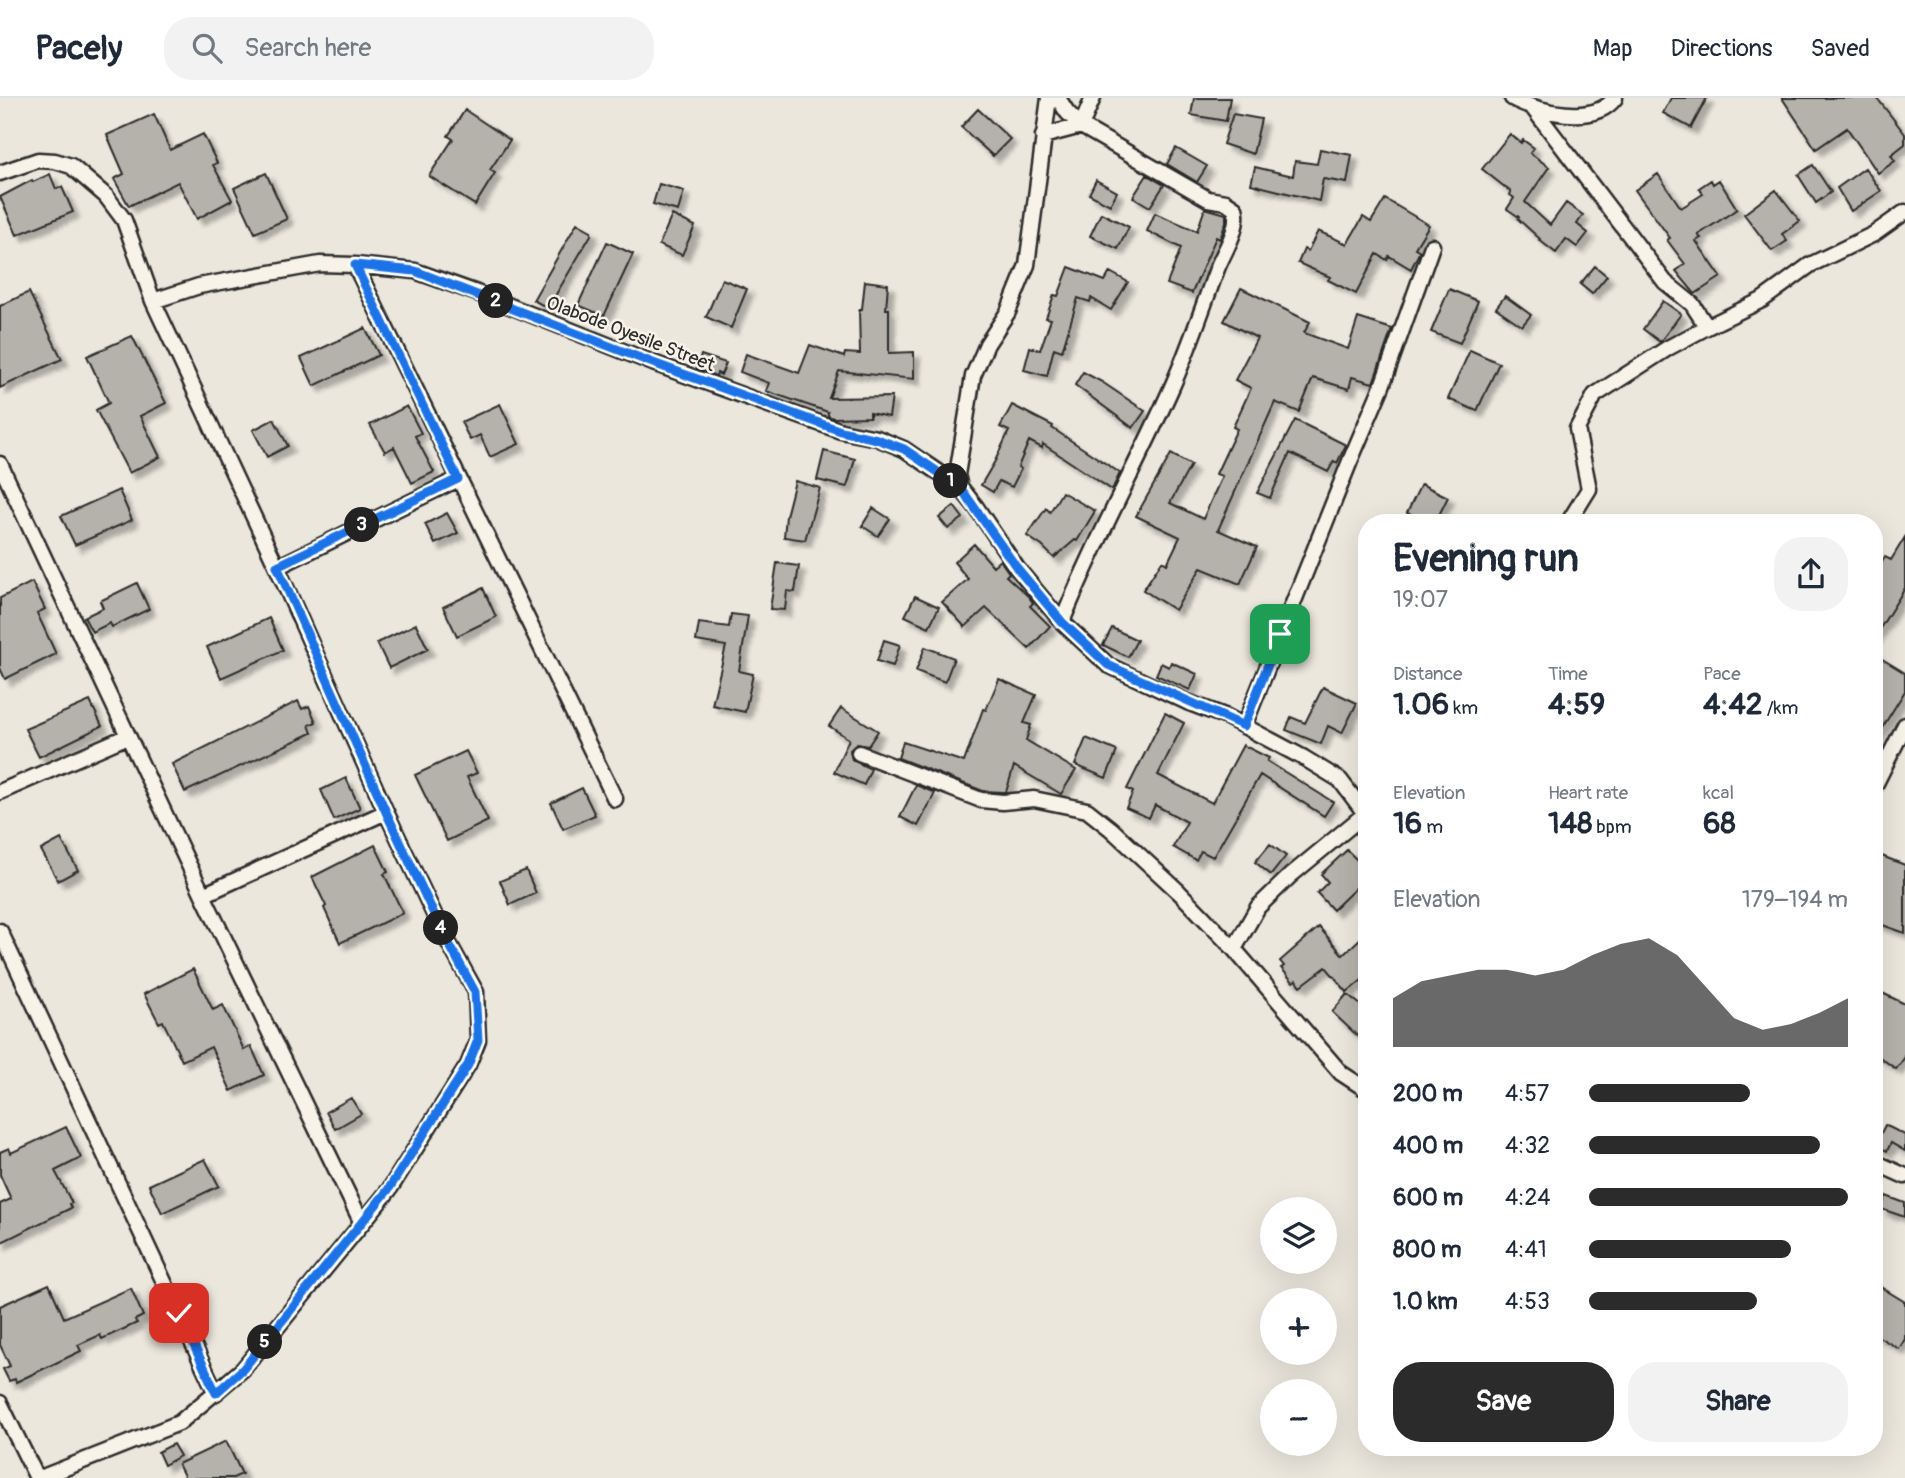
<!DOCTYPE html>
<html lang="en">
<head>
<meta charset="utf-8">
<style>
	body { margin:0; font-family:Pangolin,sans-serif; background:#f2f2f3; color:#1f2937; height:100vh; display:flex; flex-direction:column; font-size:26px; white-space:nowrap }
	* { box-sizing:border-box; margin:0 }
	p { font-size:23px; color:#747a83 }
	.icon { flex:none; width:38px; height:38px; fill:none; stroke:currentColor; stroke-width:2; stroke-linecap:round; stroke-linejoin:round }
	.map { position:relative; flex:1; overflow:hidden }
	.side { position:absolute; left:1358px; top:416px; width:525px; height:942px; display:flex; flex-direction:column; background:#fff; border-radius:28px; box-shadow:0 7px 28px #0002 }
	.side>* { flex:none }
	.buttons { position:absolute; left:1260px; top:1099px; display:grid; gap:14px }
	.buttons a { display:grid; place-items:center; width:77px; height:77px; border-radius:50%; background:#fff; box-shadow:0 7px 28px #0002; font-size:35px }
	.pin { position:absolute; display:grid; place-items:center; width:60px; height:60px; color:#fff; margin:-30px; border-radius:14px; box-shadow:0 4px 10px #0006 }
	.km { position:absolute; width:35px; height:35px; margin:-18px; border-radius:50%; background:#222; color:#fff; font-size:19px; line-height:35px; text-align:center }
	.round { display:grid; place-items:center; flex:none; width:74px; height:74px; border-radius:28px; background:#f2f2f3 }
	.summary { display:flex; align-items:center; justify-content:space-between; height:119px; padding:0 35px }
	h1 { font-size:38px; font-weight:700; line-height:52px }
	.stats { display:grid; grid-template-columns:repeat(3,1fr); gap:10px; height:119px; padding:7px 35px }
	.stats div { display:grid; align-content:center }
	.stats b { font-size:30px; font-weight:700 }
	.stats small { font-size:19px; font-weight:400 }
	.stats p { font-size:19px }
	.chart { height:196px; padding:14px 35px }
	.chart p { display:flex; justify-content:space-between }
	.chart svg { width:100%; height:126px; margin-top:7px; fill:#2b2b2b; opacity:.7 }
	.primary-button { display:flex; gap:14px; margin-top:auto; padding:14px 35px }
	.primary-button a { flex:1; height:80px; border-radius:28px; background:#2b2b2b; color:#fff; font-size:28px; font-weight:700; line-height:80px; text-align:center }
	.primary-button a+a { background:#f2f2f3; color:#1f2937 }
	ul { padding:0 35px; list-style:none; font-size:23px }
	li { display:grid; grid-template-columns:112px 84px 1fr; align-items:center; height:52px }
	li i { height:18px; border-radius:9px; background:#2b2b2b }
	header { display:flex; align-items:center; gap:42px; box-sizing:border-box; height:98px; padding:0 35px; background:#fff; border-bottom:2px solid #e0e1e3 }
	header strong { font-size:33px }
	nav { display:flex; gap:38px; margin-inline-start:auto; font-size:24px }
	.search { width:490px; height:63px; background:#f2f2f3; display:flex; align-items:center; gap:18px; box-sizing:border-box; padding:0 24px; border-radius:28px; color:#747a83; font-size:26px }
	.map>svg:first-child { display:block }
	.building { fill:#b5b2ab; stroke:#2b2b2b; stroke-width:2; filter:url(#shadow) }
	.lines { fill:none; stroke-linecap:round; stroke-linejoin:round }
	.minor-casing { stroke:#2b2b2b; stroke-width:19 }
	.minor { stroke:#f7f3e8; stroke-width:14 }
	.route-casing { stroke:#fff; stroke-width:14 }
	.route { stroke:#1a73e8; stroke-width:9 }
	.labels { text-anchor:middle; stroke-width:5; stroke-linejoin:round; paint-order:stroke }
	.street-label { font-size:19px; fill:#2b2b2b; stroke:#f7f3e8 }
</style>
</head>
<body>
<header>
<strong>Pacely</strong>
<div class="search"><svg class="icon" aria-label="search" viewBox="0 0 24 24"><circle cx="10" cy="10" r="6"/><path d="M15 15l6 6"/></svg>Search here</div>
<nav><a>Map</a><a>Directions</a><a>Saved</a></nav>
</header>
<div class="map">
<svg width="1905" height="1380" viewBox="0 0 1905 1380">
	<defs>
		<filter id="shadow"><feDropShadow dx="6" dy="6" stdDeviation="2" flood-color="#0004"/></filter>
	</defs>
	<rect width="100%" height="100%" fill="#ebe7dd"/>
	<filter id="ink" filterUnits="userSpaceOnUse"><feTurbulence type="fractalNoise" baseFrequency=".0143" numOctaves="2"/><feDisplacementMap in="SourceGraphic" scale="14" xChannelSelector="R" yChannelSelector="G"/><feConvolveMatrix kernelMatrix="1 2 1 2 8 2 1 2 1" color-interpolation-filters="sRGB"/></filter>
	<g filter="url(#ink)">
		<path class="building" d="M 1194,0 L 1230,0 L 1226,23 L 1191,17 Z
			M 1671,0 L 1707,0 L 1691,30 L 1663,15 Z
			M 1782,0 L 1877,0 L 1905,36 L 1905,46 L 1891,57 L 1895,63 L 1878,75 L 1847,30 L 1816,51 Z
			M 978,11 L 1010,41 L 993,58 L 961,29 Z
			M 465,12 L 510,42 L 490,72 L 495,75 L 475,107 L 429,78 L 453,41 L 448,38 Z
			M 154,16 L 170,52 L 203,36 L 217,65 L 213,67 L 232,102 L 197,121 L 178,84 L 129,108 L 114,81 L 124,76 L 107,37 Z
			M 1233,16 L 1261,21 L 1253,56 L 1223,46 Z
			M 1510,36 L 1521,45 L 1523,42 L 1534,50 L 1530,55 L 1549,69 L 1525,104 L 1550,127 L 1566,105 L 1583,117 L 1577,126 L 1588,135 L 1577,149 L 1566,141 L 1556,155 L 1539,142 L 1540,141 L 1518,121 L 1519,119 L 1507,111 L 1514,100 L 1510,97 L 1511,94 L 1482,71 Z
			M 1176,50 L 1207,68 L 1197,84 L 1167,66 Z
			M 1320,51 L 1352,57 L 1347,85 L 1323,81 L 1319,103 L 1251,86 L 1255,69 L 1293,78 L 1295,63 L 1317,66 Z
			M 1813,67 L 1831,94 L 1816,105 L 1798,77 Z
			M 1865,70 L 1881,93 L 1851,113 L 1837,90 Z
			M 266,75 L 287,121 L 255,135 L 234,90 Z
			M 50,76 L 56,91 L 62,89 L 73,114 L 17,137 L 0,99 L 32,82 L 33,84 Z
			M 1658,76 L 1681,110 L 1703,96 L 1699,90 L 1711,82 L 1713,86 L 1719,82 L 1737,111 L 1698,137 L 1701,140 L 1696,143 L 1721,179 L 1695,196 L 1676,173 L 1685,166 L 1667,142 L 1670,140 L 1635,92 Z
			M 1147,77 L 1164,87 L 1150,109 L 1133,99 Z
			M 1096,82 L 1117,94 L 1110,107 L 1089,96 Z
			M 659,86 L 684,93 L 678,113 L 653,106 Z
			M 1776,92 L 1800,123 L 1782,136 L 1787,143 L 1772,153 L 1744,116 Z
			M 1385,101 L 1429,127 L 1415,150 L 1420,153 L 1411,171 L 1389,158 L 1387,162 L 1377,156 L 1356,196 L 1328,182 L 1330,179 L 1298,165 L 1304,151 L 1308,153 L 1318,133 L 1347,146 L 1363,119 L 1371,124 Z
			M 1205,110 L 1226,116 L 1226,124 L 1220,141 L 1216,139 L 1192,195 L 1167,186 L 1181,150 L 1147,133 L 1155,115 L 1197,133 Z
			M 1101,115 L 1129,129 L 1118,151 L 1090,138 Z
			M 672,117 L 695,128 L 682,157 L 659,147 Z
			M 577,125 L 591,133 L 591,137 L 548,210 L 533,202 Z
			M 607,144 L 633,156 L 604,218 L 578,207 Z
			M 1595,168 L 1607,178 L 1592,196 L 1580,186 Z
			M 1069,169 L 1105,183 L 1110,174 L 1128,184 L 1111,212 L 1091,200 L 1090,204 L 1078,200 L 1062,253 L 1054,250 L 1047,278 L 1024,272 L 1030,249 L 1040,252 L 1051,221 L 1046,220 L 1054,197 L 1058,198 Z
			M 722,181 L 747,191 L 731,230 L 706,219 Z
			M 865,183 L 888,186 L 886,211 L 889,211 L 889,255 L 914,254 L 914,281 L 839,273 L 829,300 L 892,299 L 889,319 L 870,315 L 870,319 L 833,320 L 828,318 L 828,314 L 766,293 L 769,285 L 740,274 L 746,256 L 799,275 L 810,247 L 844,259 L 845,255 L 860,256 L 859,211 L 862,211 Z
			M 1241,190 L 1310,224 L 1304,235 L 1348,251 L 1358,220 L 1392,231 L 1373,285 L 1352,279 L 1349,291 L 1313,280 L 1299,314 L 1275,304 L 1218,432 L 1257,449 L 1240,486 L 1201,470 L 1175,512 L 1143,492 L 1162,463 L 1167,466 L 1180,439 L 1136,418 L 1171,356 L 1191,367 L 1170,405 L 1203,421 L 1222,378 L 1216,376 L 1237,331 L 1233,329 L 1251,290 L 1235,282 L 1257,240 L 1224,223 Z
			M 1449,191 L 1478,203 L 1460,245 L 1431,234 Z
			M 29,194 L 62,261 L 0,290 L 0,208 Z
			M 1505,198 L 1531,217 L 1522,228 L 1496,210 Z
			M 1663,203 L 1681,216 L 1660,244 L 1643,231 Z
			M 365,230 L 379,257 L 314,288 L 301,260 Z
			M 132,238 L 166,305 L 140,318 L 160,359 L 129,375 L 96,312 L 109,305 L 87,258 Z
			M 1470,252 L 1499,265 L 1477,313 L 1448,301 Z
			M 701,257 L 726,265 L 721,277 L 717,275 L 716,278 L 697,271 Z
			M 1083,274 L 1102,284 L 1145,313 L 1133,330 L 1075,287 Z
			M 500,306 L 519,346 L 490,359 L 480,337 L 470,342 L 461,324 Z
			M 1012,307 L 1053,328 L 1052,330 L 1120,375 L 1112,392 L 1043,346 L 1042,350 L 1029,343 L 1018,369 L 1021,371 L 1012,389 L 999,383 L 993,394 L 981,387 L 995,363 L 1009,333 L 1000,329 Z
			M 407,308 L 421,335 L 415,338 L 434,374 L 412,385 L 394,349 L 385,354 L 370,327 Z
			M 274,321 L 288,348 L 267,359 L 253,332 Z
			M 1295,322 L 1346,347 L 1337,365 L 1334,363 L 1328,374 L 1290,355 L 1270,400 L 1257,395 Z
			M 824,353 L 855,361 L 847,389 L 817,382 Z
			M 795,383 L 820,390 L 805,442 L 784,439 L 786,418 Z
			M 1421,386 L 1448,399 L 1435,425 L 1428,425 L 1407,415 Z
			M 119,392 L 132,422 L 75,447 L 61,418 Z
			M 1062,394 L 1095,413 L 1077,443 L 1075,442 L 1054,460 L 1042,448 L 1027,438 L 1046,410 L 1050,414 Z
			M 954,408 L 963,420 L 948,431 L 939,420 Z
			M 873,410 L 890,421 L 878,438 L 862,428 Z
			M 447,415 L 458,435 L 435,446 L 425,426 Z
			M 1905,439 L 1905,490 L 1874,540 L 1874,477 L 1885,459 L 1891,462 Z
			M 974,446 L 993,468 L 1000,462 L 1009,475 L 1006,478 L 1029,499 L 1033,505 L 1030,508 L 1050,528 L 1029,551 L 986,510 L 965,529 L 942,504 L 968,481 L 954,464 Z
			M 777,465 L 799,468 L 795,494 L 787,493 L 785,512 L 770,511 Z
			M 32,484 L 45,511 L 37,515 L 56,556 L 5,581 L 0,570 L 0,500 Z
			M 137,485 L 149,511 L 112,529 L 110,525 L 92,534 L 84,519 L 103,510 L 100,503 Z
			M 483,490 L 496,519 L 457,538 L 443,509 Z
			M 915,498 L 939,509 L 929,529 L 905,518 Z
			M 731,516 L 748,518 L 739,573 L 753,576 L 745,614 L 712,607 L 726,548 L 696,543 L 699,525 L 729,529 Z
			M 269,520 L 283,552 L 221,580 L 207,549 Z
			M 416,526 L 428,551 L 389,570 L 377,545 Z
			M 1112,530 L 1137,542 L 1128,559 L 1103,547 Z
			M 884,542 L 900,547 L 893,568 L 877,563 Z
			M 925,549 L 954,560 L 945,584 L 916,573 Z
			M 1874,556 L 1905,575 L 1905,593 L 1874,643 Z
			M 1171,564 L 1197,576 L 1190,592 L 1156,577 L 1161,565 L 1169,569 Z
			M 999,581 L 1036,597 L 1024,625 L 1031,627 L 1026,642 L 1076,672 L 1061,696 L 1014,668 L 1006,694 L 1003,694 L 983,693 L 898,660 L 903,644 L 964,664 L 983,611 L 986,612 Z
			M 1323,589 L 1357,605 L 1342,635 L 1328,628 L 1321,646 L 1286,632 L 1291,619 L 1305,625 Z
			M 90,603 L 102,628 L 39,659 L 25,631 Z
			M 298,603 L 302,611 L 309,608 L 316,624 L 309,627 L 312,635 L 185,694 L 172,666 Z
			M 841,610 L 878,633 L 868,648 L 857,646 L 850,652 L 852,662 L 871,671 L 864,687 L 834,674 L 849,641 L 829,628 Z
			M 1165,615 L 1184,625 L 1158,677 L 1212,705 L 1243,647 L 1269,660 L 1267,663 L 1333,704 L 1324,718 L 1260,677 L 1213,759 L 1201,753 L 1196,762 L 1173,749 L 1187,724 L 1155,707 L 1149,720 L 1126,710 L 1133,694 L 1127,691 Z
			M 1086,640 L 1117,653 L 1106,680 L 1075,667 Z
			M 466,653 L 477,675 L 467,679 L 488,723 L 447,743 L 415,677 Z
			M 346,680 L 360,710 L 334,722 L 321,692 Z
			M 916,687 L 935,695 L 918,728 L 900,719 Z
			M 582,690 L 595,717 L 563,731 L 551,705 Z
			M 61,741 L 78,772 L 58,783 L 41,752 Z
			M 1270,746 L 1286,758 L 1271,777 L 1255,764 Z
			M 375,747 L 388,774 L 384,776 L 403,815 L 340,845 L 324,810 L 326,808 L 312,779 Z
			M 1347,752 L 1361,766 L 1358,769 L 1367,779 L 1333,812 L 1317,795 L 1328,784 L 1321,776 Z
			M 1874,755 L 1905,767 L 1905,835 L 1874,824 Z
			M 526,772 L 536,795 L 510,807 L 500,783 Z
			M 1319,829 L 1343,857 L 1367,834 L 1367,878 L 1347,894 L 1326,869 L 1301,888 L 1296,882 L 1293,884 L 1281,870 L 1284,868 L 1280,863 Z
			M 193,871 L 213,912 L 223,907 L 244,952 L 251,948 L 264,977 L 231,993 L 211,949 L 182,963 L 163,923 L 159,925 L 144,896 Z
			M 1874,891 L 1905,906 L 1905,959 L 1896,971 L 1874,955 Z
			M 1347,896 L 1367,912 L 1367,947 L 1332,914 Z
			M 351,1000 L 361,1016 L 335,1031 L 326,1014 Z
			M 1885,1027 L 1905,1037 L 1905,1053 L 1891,1045 L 1887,1053 L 1875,1047 Z
			M 66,1029 L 81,1060 L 55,1073 L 72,1105 L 69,1106 L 71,1110 L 0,1145 L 0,1106 L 11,1101 L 0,1077 L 0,1054 L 9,1050 L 11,1055 Z
			M 205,1061 L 219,1088 L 162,1115 L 149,1087 Z
			M 1886,1098 L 1905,1105 L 1905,1119 L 1881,1111 Z
			M 1874,1185 L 1905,1204 L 1905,1241 L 1899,1251 L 1874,1236 Z
			M 49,1186 L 64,1220 L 131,1190 L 143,1218 L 135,1222 L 137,1225 L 102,1241 L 100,1237 L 78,1247 L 81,1253 L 16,1284 L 15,1281 L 9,1283 L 3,1271 L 10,1268 L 0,1247 L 0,1208 Z
			M 226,1343 L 242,1376 L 233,1380 L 185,1380 L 178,1366 Z
			M 173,1346 L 180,1358 L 164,1367 L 158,1354 Z"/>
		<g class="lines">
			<defs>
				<path id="minor" d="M 1049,0 L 1027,167 L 1008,214 L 987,246 L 973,278 L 957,377 L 960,389 L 976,409 L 1017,470 L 1062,524 L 1108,567 L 1187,604 L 1227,619 L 1304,660 L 1340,682 L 1367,718
					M 1058,0 L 1067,14 L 1081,28 L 1208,101 L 1226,104 L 1235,110 C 1241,129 1224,153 1217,171 C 1202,211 1189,251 1171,291 C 1136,369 1094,444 1062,524
					M 1512,0 C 1538,14 1594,28 1615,0
					M 1533,10 L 1665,184 L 1692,206 L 1707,229 L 1762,202 L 1810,167 L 1874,136 L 1905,114
					M 1043,38 L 1081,28 L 1093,0
					M 0,75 L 38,62 L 55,63 L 71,68 L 106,98 L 124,122 L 153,203 L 277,469 L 386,714 L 441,831 L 476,894 L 478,942 L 468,967 L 389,1092 L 243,1271 L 179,1325 L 40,1380
					M 355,167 L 615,701
					M 153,203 L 199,188 L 320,166 L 355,167 L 415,173 L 477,195 L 653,265 L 841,333 L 877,340 L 904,351 L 960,389
					M 0,366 L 203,797 L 361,1123
					M 1568,425 L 1589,391 L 1577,331 L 1595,297 L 1668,250 L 1707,229
					M 277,469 L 458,381
					M 1244,628 L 1350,363 L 1382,288 L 1432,148
					M 859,655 L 981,702 L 1003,704 L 1034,701 L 1087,712 L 1111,731 L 1179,794 L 1234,851 L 1341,975 L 1367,992
					M 1874,689 L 1905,627
					M 0,694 L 128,638
					M 203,797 L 386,714
					M 0,833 L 216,1295
					M 1234,851 L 1258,809 L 1291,777 L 1365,716
					M 1874,1064 L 1905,1078
					M 0,1305 L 37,1380"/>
			</defs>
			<use href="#minor" class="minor-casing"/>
			<use href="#minor" class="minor"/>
		</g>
	</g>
	<g class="lines" filter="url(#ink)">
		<defs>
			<path id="route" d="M 179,1215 L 216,1295 L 243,1271 L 388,1092 L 468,967 L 478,942 L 475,894 L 441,831 L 386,714 L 277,468 L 458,381 L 355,167 L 415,173 L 653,265 L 841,333 L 877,341 L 904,351 L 960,389 L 1017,470 L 1062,524 L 1108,567 L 1244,628 L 1280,536"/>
		</defs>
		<use href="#route" class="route-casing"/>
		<use href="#route" class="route"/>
	</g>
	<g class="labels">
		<g class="street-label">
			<text transform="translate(631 235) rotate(21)" y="7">Olabode Oyesile Street</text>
		</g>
	</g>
</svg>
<div class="buttons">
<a><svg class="icon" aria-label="layers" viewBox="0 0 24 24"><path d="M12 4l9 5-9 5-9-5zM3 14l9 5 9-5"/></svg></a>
<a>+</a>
<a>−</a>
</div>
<div class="pin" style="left:1280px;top:536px;background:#1e9e55"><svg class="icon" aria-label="arrive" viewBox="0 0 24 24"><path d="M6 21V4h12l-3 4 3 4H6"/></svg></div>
<div class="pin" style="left:179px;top:1215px;background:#d93025"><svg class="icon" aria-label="check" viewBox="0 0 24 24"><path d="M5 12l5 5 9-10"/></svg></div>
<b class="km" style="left:951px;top:383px">1</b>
<b class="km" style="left:496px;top:203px">2</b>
<b class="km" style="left:362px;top:427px">3</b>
<b class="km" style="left:441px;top:830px">4</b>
<b class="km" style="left:265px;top:1244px">5</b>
<section class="side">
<div class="summary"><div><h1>Evening run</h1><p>19:07</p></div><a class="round"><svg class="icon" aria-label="share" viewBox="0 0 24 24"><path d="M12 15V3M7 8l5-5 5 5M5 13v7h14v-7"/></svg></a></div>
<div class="stats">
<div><p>Distance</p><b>1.06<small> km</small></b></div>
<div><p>Time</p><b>4:59</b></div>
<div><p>Pace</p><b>4:42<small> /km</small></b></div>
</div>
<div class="stats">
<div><p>Elevation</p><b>16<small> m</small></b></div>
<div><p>Heart rate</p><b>148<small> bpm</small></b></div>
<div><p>kcal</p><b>68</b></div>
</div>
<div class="chart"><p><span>Elevation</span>179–194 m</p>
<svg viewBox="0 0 160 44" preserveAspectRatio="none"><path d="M0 44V27L10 21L20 19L30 17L40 17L50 19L60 17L70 12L80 8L90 6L100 12L110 23L120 34L130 38L140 36L150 32L160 27V44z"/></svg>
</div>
<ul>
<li><b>200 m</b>4:57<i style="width:62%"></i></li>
<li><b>400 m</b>4:32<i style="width:89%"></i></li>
<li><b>600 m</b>4:24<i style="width:100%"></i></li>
<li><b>800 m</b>4:41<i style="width:78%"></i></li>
<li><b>1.0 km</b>4:53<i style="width:65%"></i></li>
</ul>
<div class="primary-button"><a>Save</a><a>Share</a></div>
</section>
</div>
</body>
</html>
